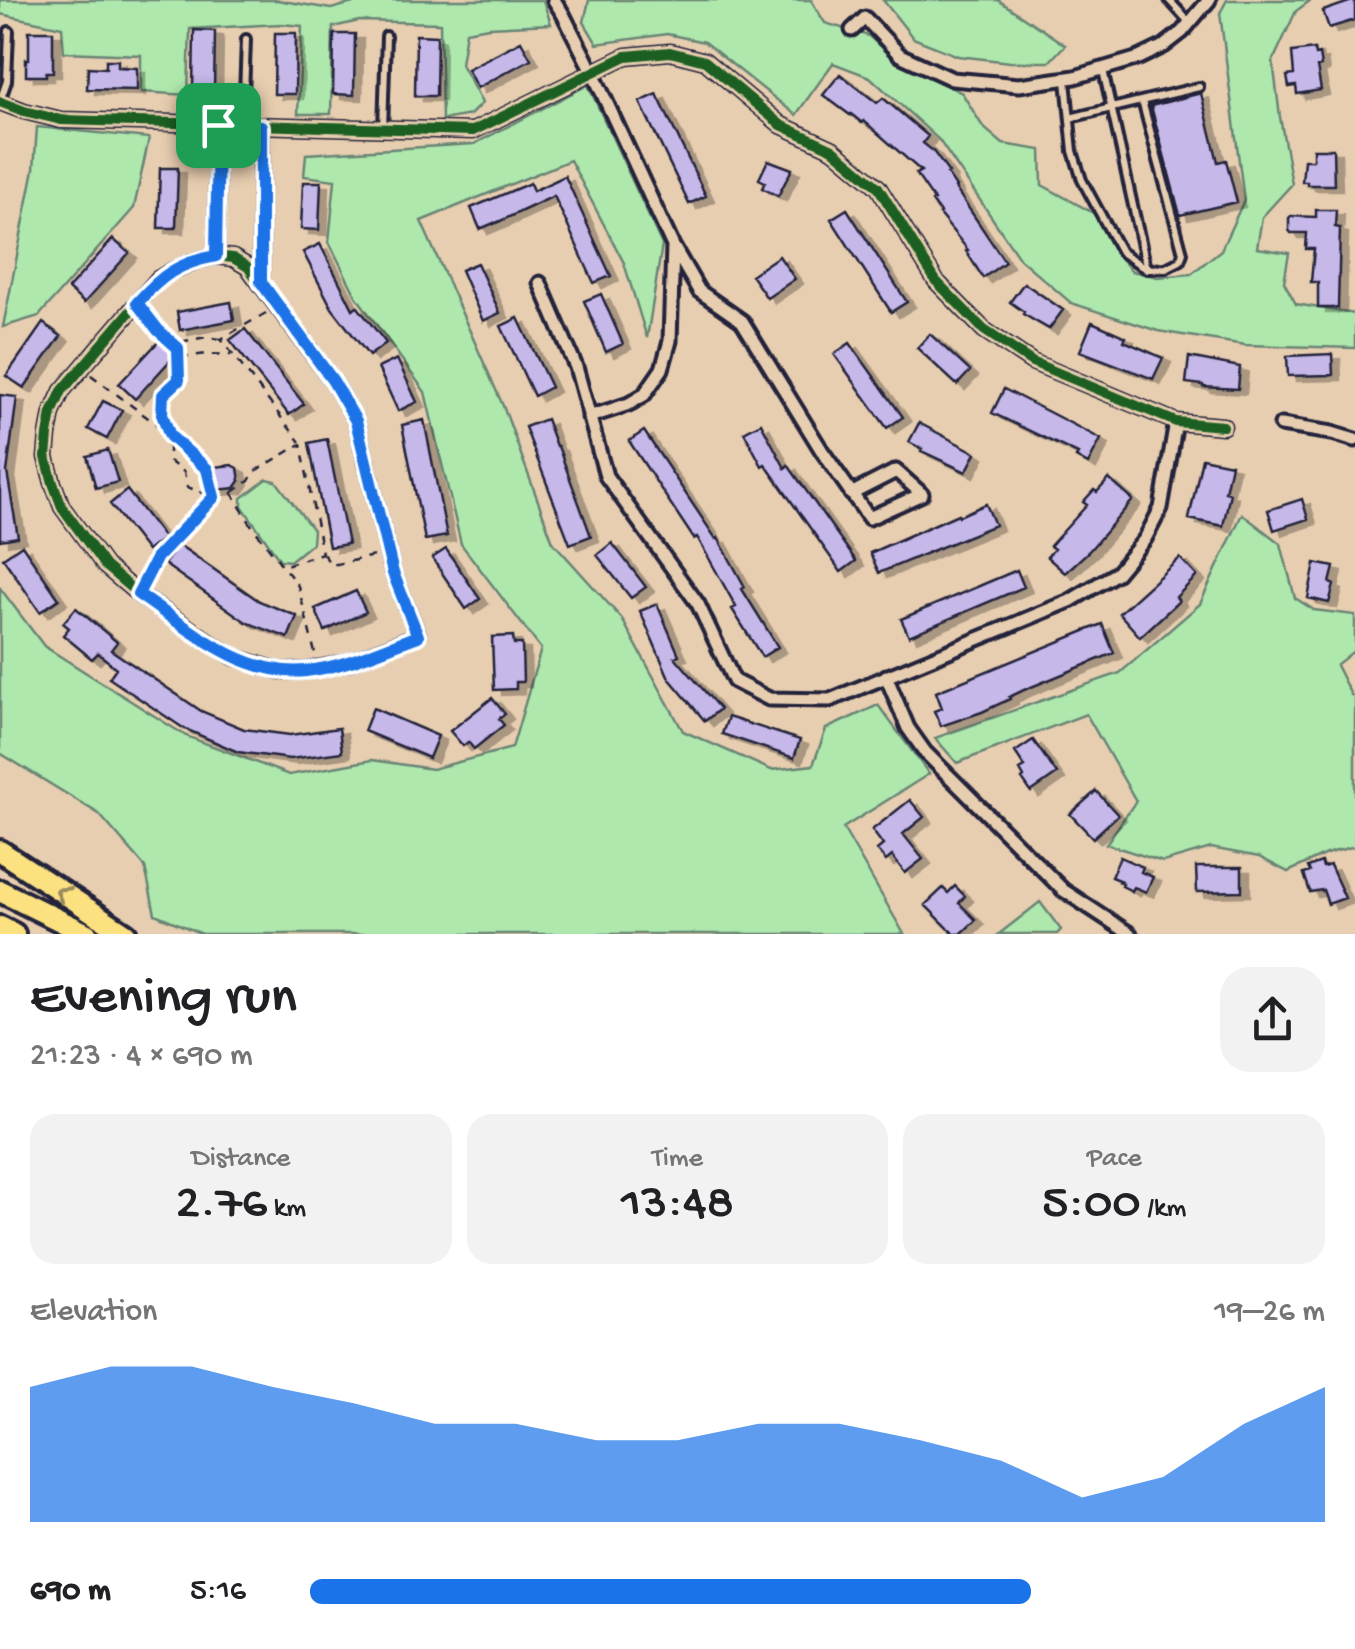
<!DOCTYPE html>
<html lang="en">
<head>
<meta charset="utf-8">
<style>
	body { margin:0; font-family:"Gochi Hand",sans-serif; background:#f2f2f2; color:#202124; height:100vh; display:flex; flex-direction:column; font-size:38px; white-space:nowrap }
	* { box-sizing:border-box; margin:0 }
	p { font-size:32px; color:#757577 }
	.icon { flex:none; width:55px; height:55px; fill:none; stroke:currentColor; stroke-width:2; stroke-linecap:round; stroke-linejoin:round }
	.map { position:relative; height:934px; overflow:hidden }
	.side { display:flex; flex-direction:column; background:#fff; flex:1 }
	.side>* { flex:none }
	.pin { position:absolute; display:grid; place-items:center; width:85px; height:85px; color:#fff; margin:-42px; border-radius:20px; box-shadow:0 5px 15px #0006 }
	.round { display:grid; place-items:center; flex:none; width:105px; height:105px; border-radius:30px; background:#f2f2f2 }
	.headline { display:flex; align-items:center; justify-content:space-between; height:170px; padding:0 30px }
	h1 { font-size:55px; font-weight:600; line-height:75px }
	.stats { display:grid; grid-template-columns:repeat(3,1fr); gap:15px; height:170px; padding:10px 30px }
	.stats div { display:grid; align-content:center; border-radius:25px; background:#f2f2f2; text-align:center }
	.stats b { font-size:50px; font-weight:600 }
	.stats small { font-size:28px; font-weight:400 }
	.stats p { font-size:28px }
	.chart { height:280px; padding:20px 30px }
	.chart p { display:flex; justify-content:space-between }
	.chart svg { width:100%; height:180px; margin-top:10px; fill:#1a73e8; opacity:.7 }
	ul { padding:0 30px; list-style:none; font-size:32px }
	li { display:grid; grid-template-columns:160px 120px 1fr; align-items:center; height:75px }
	li i { height:25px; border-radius:12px; background:#1a73e8 }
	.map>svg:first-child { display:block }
	.green { fill:#afe8ad; stroke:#688574; stroke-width:2.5 }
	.building { fill:#c6b9ea; stroke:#22223b; stroke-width:2.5; filter:url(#shadow) }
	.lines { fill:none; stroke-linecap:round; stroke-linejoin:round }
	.lane-casing { stroke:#22223b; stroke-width:14 }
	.street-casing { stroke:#22223b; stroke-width:19 }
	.highway-casing { stroke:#22223b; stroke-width:28 }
	.path { stroke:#22223b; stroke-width:2.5; stroke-dasharray:8 8; stroke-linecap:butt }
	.lane { stroke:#e8ceb0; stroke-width:6 }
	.street { stroke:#e8ceb0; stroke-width:11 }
	.highway { stroke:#fbe180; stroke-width:20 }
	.cycleway-casing { stroke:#e8ceb0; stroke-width:16 }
	.cycleway { stroke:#1b5e20; stroke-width:10 }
	.oneway { stroke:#998b61 }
	.route-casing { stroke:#fff; stroke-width:20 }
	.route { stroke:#1a73e8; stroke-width:12 }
</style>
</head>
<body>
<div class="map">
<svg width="1355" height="934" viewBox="0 0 1355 934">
	<defs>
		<filter id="shadow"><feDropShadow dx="8" dy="5" stdDeviation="0" flood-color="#0004"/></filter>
	</defs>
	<rect width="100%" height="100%" fill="#e8ceb0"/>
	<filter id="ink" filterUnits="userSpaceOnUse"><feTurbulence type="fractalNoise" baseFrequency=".01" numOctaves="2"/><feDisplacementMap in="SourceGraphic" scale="20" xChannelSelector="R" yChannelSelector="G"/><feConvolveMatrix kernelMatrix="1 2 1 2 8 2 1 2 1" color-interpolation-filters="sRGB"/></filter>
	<g filter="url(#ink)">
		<path class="green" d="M 0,0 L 277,0 L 331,9 L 364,0 L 543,0 L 551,24 L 489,27 L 466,31 L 461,64 L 482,103 L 470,115 L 442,120 L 440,23 L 359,21 L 333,27 L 331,114 L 298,114 L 302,26 L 281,24 L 190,29 L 188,95 L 141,92 L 141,55 L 64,52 L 62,27 L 0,14 Z
			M 589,0 L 811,0 L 825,23 L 869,36 L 893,59 L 962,93 L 983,127 L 1003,144 L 1041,150 L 1042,185 L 1095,214 L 1114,251 L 1132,271 L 1158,277 L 1191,274 L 1221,250 L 1244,200 L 1220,13 L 1227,0 L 1311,0 L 1296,11 L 1273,61 L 1280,117 L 1292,184 L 1262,217 L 1257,248 L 1289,253 L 1284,282 L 1296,304 L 1355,314 L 1355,348 L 1245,345 L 1158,331 L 1071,303 L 1020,259 L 939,140 L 870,77 L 833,63 L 796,115 L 704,42 L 667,34 L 597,44 L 584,22 Z
			M 883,0 L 998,0 L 1065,45 L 1049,62 L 1010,62 L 958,56 L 913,38 Z
			M 588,85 L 662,245 L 647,338 L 624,263 L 570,160 L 421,221 L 504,408 L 553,542 L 622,619 L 683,731 L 771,770 L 813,765 L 826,729 L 878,705 L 929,774 L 843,828 L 904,934 L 202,934 L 155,914 L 145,867 L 99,814 L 0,753 L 0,588 L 44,646 L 186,736 L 289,775 L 372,760 L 432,769 L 512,748 L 541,649 L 461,544 L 425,392 L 356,296 L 329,242 L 335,180 L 304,176 L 306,154 L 474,144 Z
			M 37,127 L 149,138 L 134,208 L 39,316 L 3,327 L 34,169 Z
			M 267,479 L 276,481 L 313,530 L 312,543 L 290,561 L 280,560 L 242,506 L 242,498 Z
			M 1242,514 L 1281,544 L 1295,598 L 1314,610 L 1355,615 L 1355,650 L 1336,665 L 1351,695 L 1355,697 L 1355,846 L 1326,854 L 1288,872 L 1259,857 L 1211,848 L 1163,862 L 1106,844 L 1136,801 L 1086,714 L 957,763 L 935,738 L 1120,673 L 1200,604 Z
			M 1040,902 L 1061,930 L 1057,934 L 999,934 Z"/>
		<path class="building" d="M 1355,0 L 1355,20 L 1329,28 L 1323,11 Z
			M 194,30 L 215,31 L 214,92 L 193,91 Z
			M 29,31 L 53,31 L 53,72 L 46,72 L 46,76 L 26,76 L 26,59 L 29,59 Z
			M 275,33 L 296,33 L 295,94 L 274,94 Z
			M 334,34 L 355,34 L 354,95 L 333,94 Z
			M 416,35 L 437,36 L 436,96 L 415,96 Z
			M 521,41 L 531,59 L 477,88 L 467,69 Z
			M 1314,49 L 1315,55 L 1319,54 L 1321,66 L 1317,67 L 1321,90 L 1297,94 L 1296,86 L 1289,87 L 1287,76 L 1294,75 L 1292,52 Z
			M 106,60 L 118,60 L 118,67 L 137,68 L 137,90 L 87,89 L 88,67 L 106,68 Z
			M 840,74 L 877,103 L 883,98 L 928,136 L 923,143 L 933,151 L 949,173 L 947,174 L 956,187 L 955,188 L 1005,262 L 983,278 L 966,251 L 968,250 L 939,214 L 940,213 L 932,202 L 934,200 L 916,174 L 921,171 L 864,121 L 862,123 L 851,114 L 850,115 L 823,95 Z
			M 1201,93 L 1218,162 L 1226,160 L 1237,202 L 1180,215 L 1151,106 Z
			M 657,94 L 706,196 L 689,204 L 640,102 Z
			M 1313,149 L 1333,149 L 1334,185 L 1307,185 L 1307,182 L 1302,182 L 1304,160 L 1313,160 Z
			M 768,160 L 792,169 L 778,196 L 762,188 L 765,182 L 759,179 Z
			M 160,168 L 178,168 L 176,228 L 158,228 Z
			M 565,176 L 611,276 L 594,283 L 554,196 L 494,224 L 494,223 L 480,229 L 471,208 L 530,183 L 533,191 Z
			M 303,182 L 321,182 L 319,230 L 301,229 Z
			M 847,209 L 907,302 L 891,312 L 831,219 Z
			M 1316,210 L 1336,210 L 1335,227 L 1340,228 L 1338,308 L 1318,308 L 1318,282 L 1311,282 L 1314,249 L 1306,249 L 1307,233 L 1291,233 L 1289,230 L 1289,218 L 1291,216 L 1316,217 Z
			M 113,239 L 129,253 L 84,303 L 68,289 Z
			M 320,244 L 353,309 L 357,306 L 386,343 L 369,356 L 332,308 L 303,252 Z
			M 779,256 L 795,279 L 767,298 L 751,275 Z
			M 477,263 L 500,313 L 483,321 L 461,270 Z
			M 1024,283 L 1063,310 L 1049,329 L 1023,314 L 1024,312 L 1010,302 Z
			M 601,294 L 623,344 L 606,352 L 584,301 Z
			M 231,302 L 234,320 L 180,330 L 177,312 Z
			M 518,318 L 551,387 L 534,396 L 501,326 Z
			M 1092,322 L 1126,337 L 1124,341 L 1163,358 L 1153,379 L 1080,351 Z
			M 43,323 L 61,336 L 24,388 L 6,376 Z
			M 245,329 L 304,404 L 289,415 L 230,340 Z
			M 930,334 L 970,371 L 957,385 L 917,348 Z
			M 159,341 L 175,355 L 135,399 L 119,384 Z
			M 850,343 L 903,417 L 887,428 L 834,354 Z
			M 1332,354 L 1333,375 L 1288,376 L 1287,356 Z
			M 1189,357 L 1240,367 L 1238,389 L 1203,387 L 1203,385 L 1186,383 Z
			M 397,359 L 417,402 L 398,411 L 378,368 Z
			M 1004,389 L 1101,439 L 1088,464 L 1076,457 L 1078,454 L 992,413 Z
			M 0,395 L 17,397 L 7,472 L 18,537 L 0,540 Z
			M 103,401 L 122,410 L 107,439 L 88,429 Z
			M 546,419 L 556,446 L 558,446 L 591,536 L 570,544 L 525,427 Z
			M 424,420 L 447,536 L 425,540 L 402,425 Z
			M 761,423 L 785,468 L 788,465 L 856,561 L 841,572 L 765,464 L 762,466 L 744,432 Z
			M 919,423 L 976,453 L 966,472 L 921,451 L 922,449 L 909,442 Z
			M 644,431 L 716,539 L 718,538 L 745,587 L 742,589 L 778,647 L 762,657 L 732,609 L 736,607 L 697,537 L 694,539 L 629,441 Z
			M 327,439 L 348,544 L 329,547 L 309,443 Z
			M 108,450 L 118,482 L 96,488 L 87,456 Z
			M 1202,458 L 1231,464 L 1225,492 L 1230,493 L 1223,526 L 1189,519 Z
			M 232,465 L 238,468 L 240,481 L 235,488 L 217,490 L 211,486 L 209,474 L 214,467 Z
			M 1109,479 L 1133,500 L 1089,551 L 1065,573 L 1047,557 L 1054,549 L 1050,546 L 1087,505 L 1083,502 L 1094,490 L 1097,492 Z
			M 127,490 L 164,538 L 147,551 L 110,504 Z
			M 1302,499 L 1308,519 L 1274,530 L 1268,510 Z
			M 986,504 L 995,525 L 879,573 L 870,553 L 958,514 L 959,516 Z
			M 612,543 L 646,587 L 631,598 L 597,555 Z
			M 22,545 L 59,599 L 40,612 L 3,558 Z
			M 179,545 L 259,601 L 297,616 L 288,638 L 246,622 L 164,564 Z
			M 446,549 L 480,599 L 466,609 L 432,558 Z
			M 1180,558 L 1197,576 L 1176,597 L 1179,601 L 1140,637 L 1119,613 Z
			M 1315,563 L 1334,567 L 1330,583 L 1334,585 L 1329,603 L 1308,598 Z
			M 1017,570 L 1024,587 L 909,636 L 901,619 Z
			M 356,591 L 366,612 L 325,631 L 315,609 Z
			M 657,604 L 679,655 L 675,657 L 720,709 L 705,721 L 669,678 L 640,611 Z
			M 76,608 L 117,642 L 111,650 L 201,711 L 244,729 L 290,735 L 339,728 L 342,752 L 290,759 L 238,752 L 183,728 L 109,678 L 116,668 L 98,653 L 92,659 L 63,635 L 69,628 L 63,623 Z
			M 1102,624 L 1114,653 L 1024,690 L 1009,697 L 1010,699 L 982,712 L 941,726 L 934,711 L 942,708 L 936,692 Z
			M 513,636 L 514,644 L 522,644 L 523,682 L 516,682 L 516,689 L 494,690 L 492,637 Z
			M 492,698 L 505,714 L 499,719 L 504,725 L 474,749 L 468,742 L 463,746 L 450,731 Z
			M 373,708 L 438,736 L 429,758 L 364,731 Z
			M 728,717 L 800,740 L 794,758 L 722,734 Z
			M 1033,740 L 1057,774 L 1031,792 L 1022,779 L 1024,777 L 1020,770 L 1025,767 L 1015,752 Z
			M 1096,791 L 1118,815 L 1093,838 L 1070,814 Z
			M 910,800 L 924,817 L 903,834 L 923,859 L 905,873 L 892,856 L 886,861 L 877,850 L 883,845 L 872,830 Z
			M 1120,857 L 1143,867 L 1141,872 L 1153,877 L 1146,892 L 1134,887 L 1132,891 L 1122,886 L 1123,884 L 1119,882 L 1121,881 L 1111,877 Z
			M 1321,862 L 1323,867 L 1330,865 L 1345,898 L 1328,904 L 1323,890 L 1310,892 L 1304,874 L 1310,872 L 1308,867 Z
			M 1196,867 L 1242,867 L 1242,891 L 1197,892 Z
			M 955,886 L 965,896 L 959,903 L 976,920 L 961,934 L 954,934 L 925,905 L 943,888 L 948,893 Z"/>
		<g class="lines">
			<defs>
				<path id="lane" d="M 1169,0 L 1189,22
					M 1103,70 L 1147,269 L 1166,268 L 1180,261 L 1183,253 L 1142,101
					M 1066,80 L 1073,151 L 1082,180 L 1121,252 L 1145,268
					M 0,101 L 7,81 L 9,31
					M 1070,118 L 1199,87
					M 243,124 L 246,39
					M 383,129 L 386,36"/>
				<path id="street" d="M 554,0 L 563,14 L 592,71 L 673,246 L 670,341 L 662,369 L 644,395 L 629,404 L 589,417
					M 852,30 L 865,18 L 900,55 L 952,79 L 1019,85 L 1075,77 L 1139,58 L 1164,46 L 1182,32 L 1209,0
					M 0,102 L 24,111 L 61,120 L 473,131 L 626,56 L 670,52 L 705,61 L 781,125 L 833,149 L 878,187 L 936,281 L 984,330 L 1032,362 L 1176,422 L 1223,426
					M 673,246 L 699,291 L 742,321 L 822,451 L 869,518 L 922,494 L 896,471 L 851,494
					M 216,256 L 233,258 L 248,267 L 333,381 L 356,421 L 393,573 L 418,635 L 349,662 L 305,671 L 280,671 L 234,657 L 211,643 L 138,594 L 105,566 L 62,507 L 53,483 L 46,457 L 48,435 L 52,413 L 62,391 L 158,279 C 177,267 194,260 216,256 Z
					M 216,256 L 218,125
					M 261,282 L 261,126
					M 540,283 L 576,367 L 606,476 L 698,604 L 734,681 L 769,699 L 830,700 L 1070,601 L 1117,573 L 1145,539 L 1161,508 L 1176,422
					M 1281,425 L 1332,433 L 1355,440
					M 886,676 L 908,728 L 925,752 L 1063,890 L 1130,934"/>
				<path id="highway" d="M 0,851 L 126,934
					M 0,891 L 87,934
					M 0,927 L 14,934"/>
			</defs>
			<use href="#lane" class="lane-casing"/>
			<use href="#street" class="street-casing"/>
			<use href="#highway" class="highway-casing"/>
			<path class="path" d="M 266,313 L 221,339 L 300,442
				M 146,314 L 158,330 L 174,343 L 206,337 L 220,339
				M 175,344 L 178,348 L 179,357 L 208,354 L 231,355
				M 91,375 L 156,424 L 207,469 L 213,496
				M 162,414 L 169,436 L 169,461 L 184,472 L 187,487 L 212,496
				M 157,422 L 162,414 L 163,395 L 179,379 L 179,357
				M 233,492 L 249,481 L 254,472 L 301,444 L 322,553 L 283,566
				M 323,554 L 331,564 L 337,564 L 374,556
				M 144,582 L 157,557 L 214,497 L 232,493 L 252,526 L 298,586 L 316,657"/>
			<use href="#lane" class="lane"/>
			<use href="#street" class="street"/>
			<use href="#highway" class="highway"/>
			<defs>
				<path id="cycleway" d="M 0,102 L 24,111 L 61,120 L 473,131 L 626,56 L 670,52 L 705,61 L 781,125 L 833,149 L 878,187 L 936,281 L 984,330 L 1032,362 L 1176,422 L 1223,426
					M 216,256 L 233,258 L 248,267 L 333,381 L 356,421 L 393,573 L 418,635 L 349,662 L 305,671 L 280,671 L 234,657 L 211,643 L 138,594 L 105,566 L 62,507 L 53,483 L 46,457 L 48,435 L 52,413 L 62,391 L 158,279 C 177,267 194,260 216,256 Z"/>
			</defs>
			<use href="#cycleway" class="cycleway-casing"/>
			<use href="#cycleway" class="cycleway"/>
		</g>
		<defs><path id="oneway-chevron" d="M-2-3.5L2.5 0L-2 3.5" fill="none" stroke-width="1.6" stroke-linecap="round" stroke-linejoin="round" transform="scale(2.5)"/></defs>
		<use class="oneway" href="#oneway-chevron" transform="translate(62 893) rotate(-148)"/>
	</g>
	<g class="lines" filter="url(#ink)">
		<defs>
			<path id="route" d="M 218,125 L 261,126 L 261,282 L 333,381 L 356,421 L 393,573 L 418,636 C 382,649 345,667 306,671 C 243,677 187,627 138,594 L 157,557 L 214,497 L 207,469 L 170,436 L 162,414 L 163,395 L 179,380 L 178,348 L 158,330 L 137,303 C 162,275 178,263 216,256 Z"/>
		</defs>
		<use href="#route" class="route-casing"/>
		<use href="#route" class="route"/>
	</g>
</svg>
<div class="pin" style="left:218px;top:125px;background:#1e9e55"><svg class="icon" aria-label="arrive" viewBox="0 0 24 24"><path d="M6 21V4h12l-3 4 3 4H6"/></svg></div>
</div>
<section class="side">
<div class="headline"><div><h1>Evening run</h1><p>21:23 · 4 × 690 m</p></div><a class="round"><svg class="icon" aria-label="share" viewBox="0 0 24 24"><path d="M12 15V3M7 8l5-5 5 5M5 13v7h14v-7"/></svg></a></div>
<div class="stats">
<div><p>Distance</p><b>2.76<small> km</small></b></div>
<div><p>Time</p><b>13:48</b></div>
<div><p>Pace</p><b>5:00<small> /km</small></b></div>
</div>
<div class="chart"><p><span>Elevation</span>19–26 m</p>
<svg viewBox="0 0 160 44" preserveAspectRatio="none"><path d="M0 44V11L10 6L20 6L30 11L40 15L50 20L60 20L70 24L80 24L90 20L100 20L110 24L120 29L130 38L140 33L150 20L160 11V44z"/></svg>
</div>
<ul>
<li><b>690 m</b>5:16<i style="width:71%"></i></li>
</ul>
</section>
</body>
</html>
